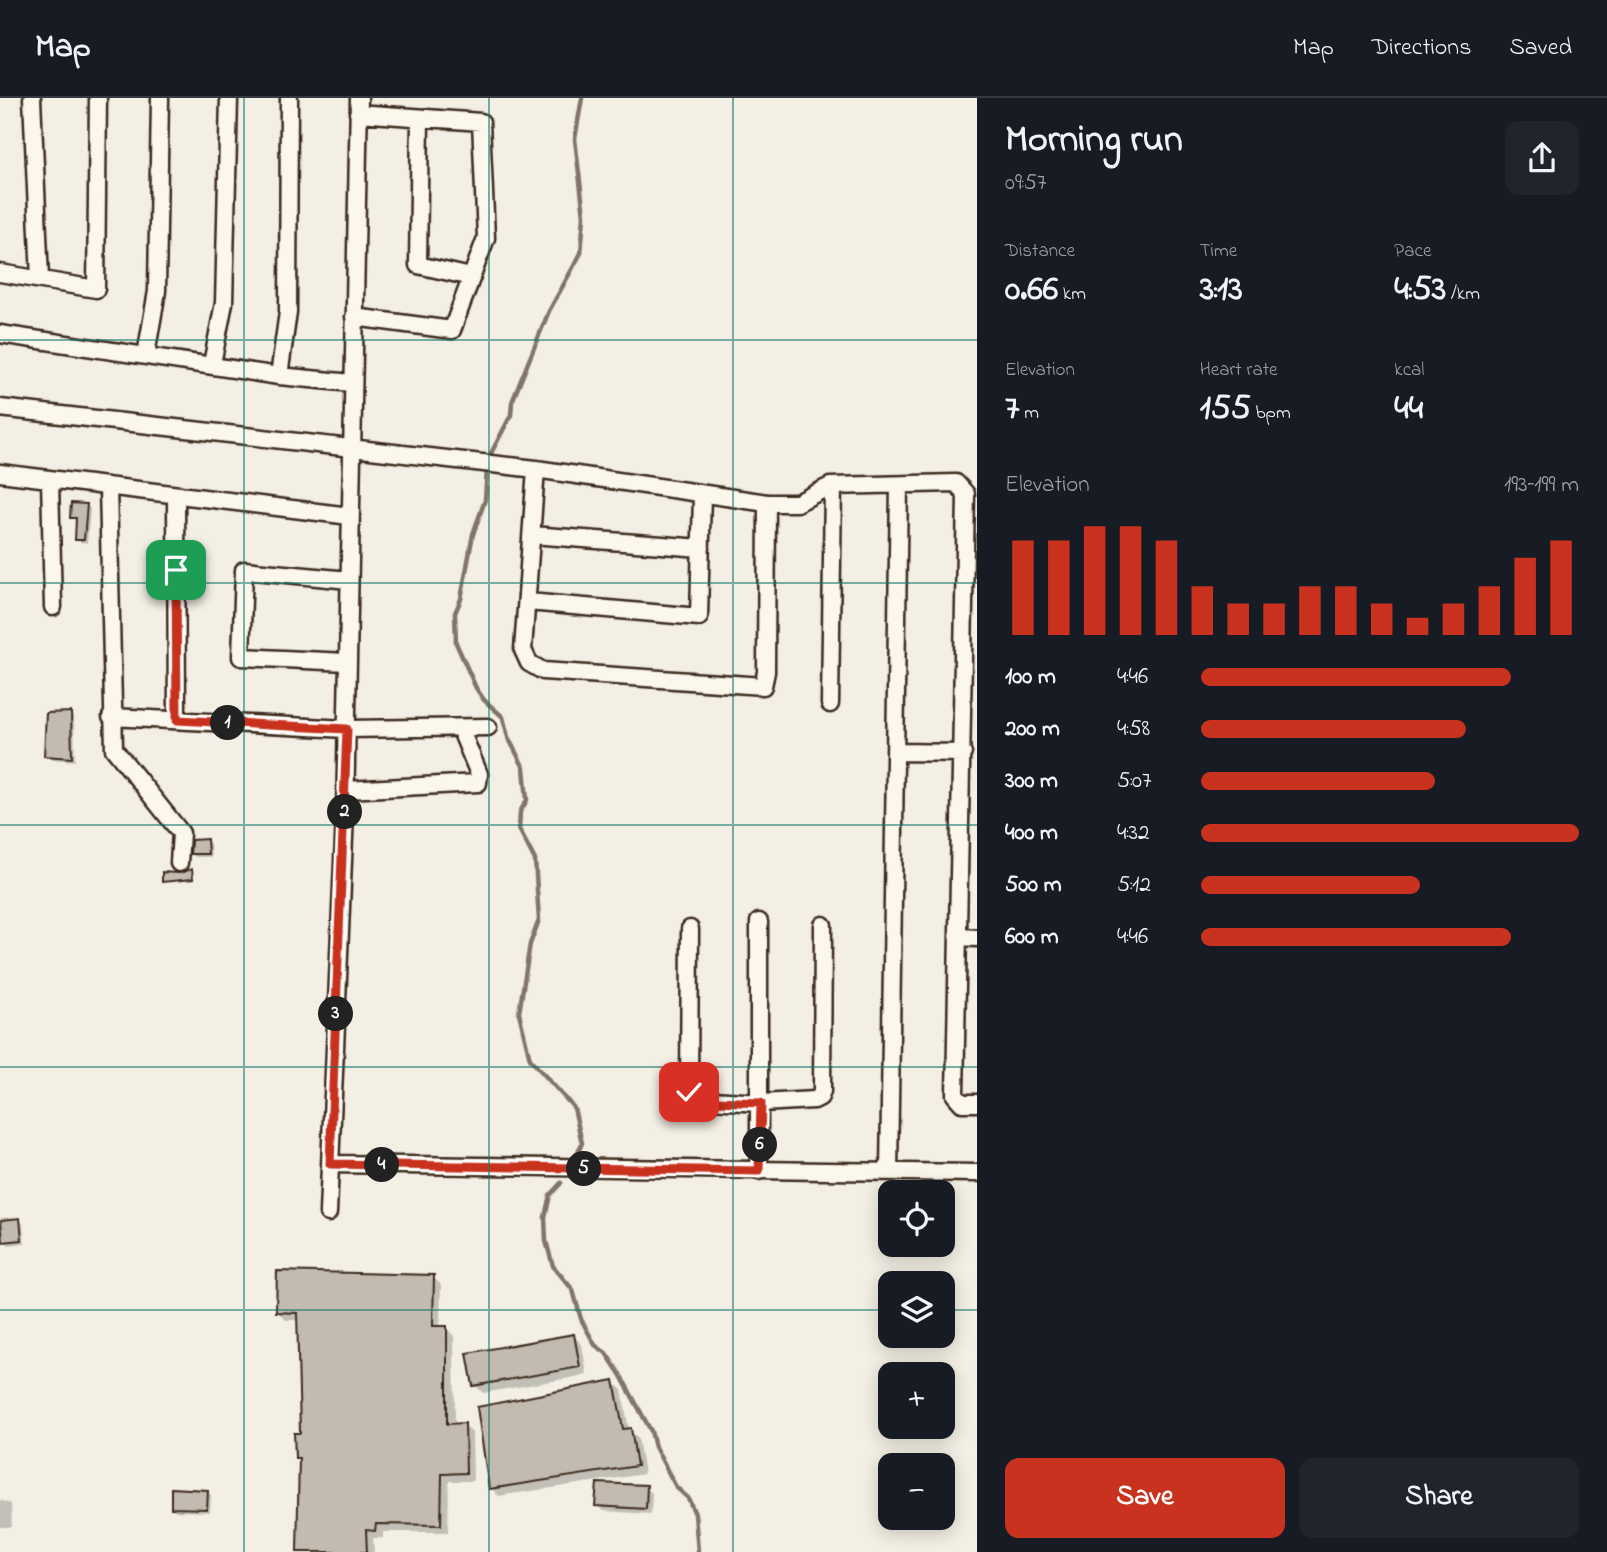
<!DOCTYPE html>
<html lang="en">
<head>
<meta charset="utf-8">
<style>
	body { margin:0; font-family:"Indie Flower",sans-serif; background:#20242c; color:#f1f3f6; height:100vh; display:flex; flex-direction:column; font-size:26px; white-space:nowrap }
	* { box-sizing:border-box; margin:0 }
	p { font-size:23px; color:#9ea1a6 }
	.icon { flex:none; width:38px; height:38px; fill:none; stroke:currentColor; stroke-width:2; stroke-linecap:round; stroke-linejoin:round }
	.map { position:relative; flex:1; overflow:hidden }
	.drawer { display:flex; flex-direction:column; background:#171b24; width:630px }
	.drawer>* { flex:none }
	.buttons { position:absolute; left:878px; top:1082px; display:grid; gap:14px }
	.buttons a { display:grid; place-items:center; width:77px; height:77px; border-radius:14px; background:#171b24; box-shadow:0 4px 18px #0003; font-size:35px }
	.pin { position:absolute; display:grid; place-items:center; width:60px; height:60px; color:#fff; margin:-30px; border-radius:14px; box-shadow:0 4px 10px #0006 }
	.km { position:absolute; width:35px; height:35px; margin:-18px; border-radius:50%; background:#222; color:#fff; font-size:19px; line-height:35px; text-align:center }
	.round { display:grid; place-items:center; flex:none; width:74px; height:74px; border-radius:14px; background:#20242c }
	.head { display:flex; align-items:center; justify-content:space-between; height:119px; padding:0 28px }
	h1 { font-size:38px; font-weight:700; line-height:52px }
	.metrics { display:grid; grid-template-columns:repeat(3,1fr); gap:10px; height:119px; padding:7px 28px }
	.metrics div { display:grid; align-content:center }
	.metrics b { font-size:35px; font-weight:700 }
	.metrics small { font-size:19px; font-weight:400 }
	.metrics p { font-size:19px }
	.chart { height:196px; padding:14px 28px }
	.chart p { display:flex; justify-content:space-between }
	.chart svg { width:100%; height:126px; margin-top:7px; stroke:#c8321e; stroke-width:6 }
	.action { display:flex; gap:14px; margin-top:auto; padding:14px 28px }
	.action a { flex:1; height:80px; border-radius:14px; background:#c8321e; color:#fff; font-size:28px; font-weight:700; line-height:80px; text-align:center }
	.action a+a { background:#20242c; color:#f1f3f6 }
	ul { padding:0 28px; list-style:none; font-size:23px }
	li { display:grid; grid-template-columns:112px 84px 1fr; align-items:center; height:52px }
	li i { height:18px; border-radius:9px; background:#c8321e }
	header { display:flex; align-items:center; gap:42px; box-sizing:border-box; height:98px; padding:0 35px; background:#171b24; border-bottom:2px solid #363941 }
	header strong { font-size:33px }
	nav { display:flex; gap:38px; margin-inline-start:auto; font-size:24px }
	main { display:flex; flex:1; min-height:0 }
	.map>svg:first-child { display:block }
	.shadow { fill:#0003 }
	.lines { fill:none; stroke-linecap:round; stroke-linejoin:round }
	.stream { stroke:#817468; stroke-width:4.5 }
	.building { fill:#c3bbb0; stroke:#3b2a1e; stroke-width:2 }
	.minor-casing { stroke:#3b2a1e; stroke-width:21 }
	.minor { stroke:#fbf7ec; stroke-width:16 }
	.route-casing { stroke:#fff; stroke-width:14 }
	.route { stroke:#c8321e; stroke-width:9 }
	.grid { fill:none; stroke:#0f766e; stroke-width:2; stroke-opacity:0.55 }
</style>
</head>
<body>
<header>
<strong>Map</strong>
<nav><a>Map</a><a>Directions</a><a>Saved</a></nav>
</header>
<main>
<div class="map">
<svg width="977" height="1454" viewBox="0 0 977 1454">
	<rect width="100%" height="100%" fill="#f3efe4"/>
	<filter id="ink" filterUnits="userSpaceOnUse"><feTurbulence type="fractalNoise" baseFrequency=".0143" numOctaves="2"/><feDisplacementMap in="SourceGraphic" scale="14" xChannelSelector="R" yChannelSelector="G"/><feConvolveMatrix kernelMatrix="1 2 1 2 8 2 1 2 1" color-interpolation-filters="sRGB"/></filter>
	<g filter="url(#ink)">
		<path class="shadow" d="M 86,407 L 90,411 L 87,445 L 80,444 L 77,441 L 77,423 L 72,419 Z
			M 70,616 L 74,620 L 75,663 L 50,661 L 46,658 Z
			M 207,743 L 210,746 L 211,759 L 195,759 L 192,756 Z
			M 192,773 L 194,782 L 164,783 L 179,777 Z
			M 19,1122 L 23,1126 L 25,1145 L 9,1147 L 5,1143 Z
			M 433,1179 L 441,1187 L 440,1230 L 446,1230 L 454,1238 L 455,1327 L 464,1327 L 472,1335 L 473,1383 L 449,1383 L 448,1434 L 383,1434 L 383,1440 L 373,1440 L 374,1454 L 300,1454 L 301,1364 L 296,1359 L 302,1337 L 299,1222 L 286,1222 L 278,1214 Z
			M 574,1238 L 582,1247 L 587,1277 L 483,1295 L 475,1287 Z
			M 613,1284 L 622,1292 L 629,1332 L 638,1340 L 644,1376 L 499,1398 L 491,1390 Z
			M 646,1389 L 652,1395 L 651,1416 L 603,1413 L 597,1407 Z
			M 207,1393 L 211,1397 L 210,1414 L 176,1413 L 173,1409 Z
			M 0,1402 L 11,1406 L 12,1429 L 0,1429 Z"/>
		<g class="lines">
			<path class="stream" d="M 488,361 L 511,317 L 512,304 L 549,213 L 581,155 L 584,118 L 575,41 L 582,0
				M 487,370 L 485,402 L 473,436 L 461,501 L 455,515 L 456,545 L 476,590 L 484,602 L 503,619 L 508,639 L 524,670 L 527,702 L 520,714 L 519,731 L 535,762 L 539,822 L 530,846 L 519,915 L 530,961 L 574,1010 L 582,1045 L 574,1064
				M 561,1085 L 550,1097 L 545,1119 L 546,1143 L 553,1168 L 573,1192 L 581,1221 L 595,1247 L 606,1255 L 620,1276 L 651,1333 L 655,1349 L 676,1389 L 688,1400 L 695,1416 L 698,1454"/>
		</g>
		<path class="building" d="M 71,405 L 87,406 L 84,442 L 75,442 L 76,420 L 70,420 Z
			M 71,614 L 72,660 L 44,658 L 46,615 Z
			M 207,741 L 208,756 L 190,756 L 191,742 Z
			M 192,771 L 193,781 L 162,784 L 162,774 L 179,775 Z
			M 20,1120 L 22,1142 L 3,1144 L 1,1122 Z
			M 277,1173 L 434,1177 L 433,1228 L 447,1228 L 447,1326 L 465,1325 L 466,1375 L 442,1376 L 441,1427 L 376,1426 L 375,1433 L 366,1432 L 367,1454 L 297,1454 L 299,1360 L 295,1360 L 294,1335 L 300,1335 L 297,1215 L 276,1214 Z
			M 574,1236 L 580,1269 L 473,1288 L 467,1255 Z
			M 614,1282 L 623,1331 L 631,1330 L 637,1368 L 489,1391 L 477,1309 Z
			M 597,1385 L 647,1387 L 646,1411 L 595,1408 Z
			M 171,1390 L 208,1392 L 207,1411 L 171,1410 Z"/>
		<g class="lines">
			<defs>
				<path id="minor" d="M 32,0 L 40,181
					M 420,20 L 418,167 L 471,179
					M 0,175 L 96,191 L 98,0
					M 354,219 L 452,232 L 486,140 L 481,24 L 358,15
					M 0,236 L 279,278 L 352,285
					M 146,257 L 157,193 L 160,0
					M 212,266 L 224,205 L 229,0
					M 279,278 L 288,214 L 289,0
					M 0,310 L 536,371 L 767,405
					M 536,371 L 523,552 L 529,565 L 543,573 L 763,588 L 766,574 L 767,405 L 797,405 L 830,388 L 956,385 L 966,396 L 955,997 L 962,1005 L 977,1005
					M 0,375 L 350,418
					M 50,381 L 53,509
					M 108,388 L 114,651 L 181,735 L 179,765
					M 176,397 L 177,622
					M 532,437 L 701,450
					M 528,504 L 699,519 L 702,396
					M 347,564 L 241,559 L 244,472 L 349,482
					M 830,606 L 833,388
					M 111,619 L 347,631 L 488,629
					M 897,654 L 963,655
					M 346,692 L 478,685 L 479,676 L 460,630
					M 759,824 L 759,1073
					M 690,831 L 689,994 L 695,1001 L 761,1005 L 814,1002 L 820,999 L 822,993 L 823,827
					M 959,839 L 977,840
					M 330,1066 L 977,1075
					M 889,1074 L 899,387
					M 328,1115 L 345,716 L 359,0"/>
			</defs>
			<use href="#minor" class="minor-casing"/>
			<use href="#minor" class="minor"/>
		</g>
	</g>
	<g class="lines" filter="url(#ink)">
		<defs>
			<path id="route" d="M 176,472 L 177,622 L 347,631 L 330,1066 L 759,1073 L 761,1005 L 695,1002 L 689,994"/>
		</defs>
		<use href="#route" class="route-casing"/>
		<use href="#route" class="route"/>
	</g>
	<path class="grid" d="M 244,0 L 244,1454M 489,0 L 489,1454M 733,0 L 733,1454M 0,242 L 977,242M 0,485 L 977,485M 0,727 L 977,727M 0,969 L 977,969M 0,1212 L 891,1212M 943,1212 L 977,1212"/>
</svg>
<div class="buttons">
<a><svg class="icon" aria-label="locate" viewBox="0 0 24 24"><circle cx="12" cy="12" r="6"/><path d="M12 2v4M12 18v4M2 12h4M18 12h4"/></svg></a>
<a><svg class="icon" aria-label="layers" viewBox="0 0 24 24"><path d="M12 4l9 5-9 5-9-5zM3 14l9 5 9-5"/></svg></a>
<a>+</a>
<a>−</a>
</div>
<div class="pin" style="left:176px;top:472px;background:#1e9e55"><svg class="icon" aria-label="arrive" viewBox="0 0 24 24"><path d="M6 21V4h12l-3 4 3 4H6"/></svg></div>
<div class="pin" style="left:689px;top:994px;background:#d93025"><svg class="icon" aria-label="check" viewBox="0 0 24 24"><path d="M5 12l5 5 9-10"/></svg></div>
<b class="km" style="left:228px;top:625px">1</b>
<b class="km" style="left:345px;top:714px">2</b>
<b class="km" style="left:336px;top:916px">3</b>
<b class="km" style="left:382px;top:1067px">4</b>
<b class="km" style="left:584px;top:1071px">5</b>
<b class="km" style="left:760px;top:1047px">6</b>
</div>
<section class="drawer">
<div class="head"><div><h1>Morning run</h1><p>09:57</p></div><a class="round"><svg class="icon" aria-label="share" viewBox="0 0 24 24"><path d="M12 15V3M7 8l5-5 5 5M5 13v7h14v-7"/></svg></a></div>
<div class="metrics">
<div><p>Distance</p><b>0.66<small> km</small></b></div>
<div><p>Time</p><b>3:13</b></div>
<div><p>Pace</p><b>4:53<small> /km</small></b></div>
</div>
<div class="metrics">
<div><p>Elevation</p><b>7<small> m</small></b></div>
<div><p>Heart rate</p><b>155<small> bpm</small></b></div>
<div><p>kcal</p><b>44</b></div>
</div>
<div class="chart"><p><span>Elevation</span>193–199 m</p>
<svg viewBox="0 0 160 44" preserveAspectRatio="none"><path d="M5 44V11M15 44V11M25 44V6M35 44V6M45 44V11M55 44V27M65 44V33M75 44V33M85 44V27M95 44V27M105 44V33M115 44V38M125 44V33M135 44V27M145 44V17M155 44V11"/></svg>
</div>
<ul>
<li><b>100 m</b>4:46<i style="width:82%"></i></li>
<li><b>200 m</b>4:58<i style="width:70%"></i></li>
<li><b>300 m</b>5:07<i style="width:62%"></i></li>
<li><b>400 m</b>4:32<i style="width:100%"></i></li>
<li><b>500 m</b>5:12<i style="width:58%"></i></li>
<li><b>600 m</b>4:46<i style="width:82%"></i></li>
</ul>
<div class="action"><a>Save</a><a>Share</a></div>
</section>
</main>
</body>
</html>
